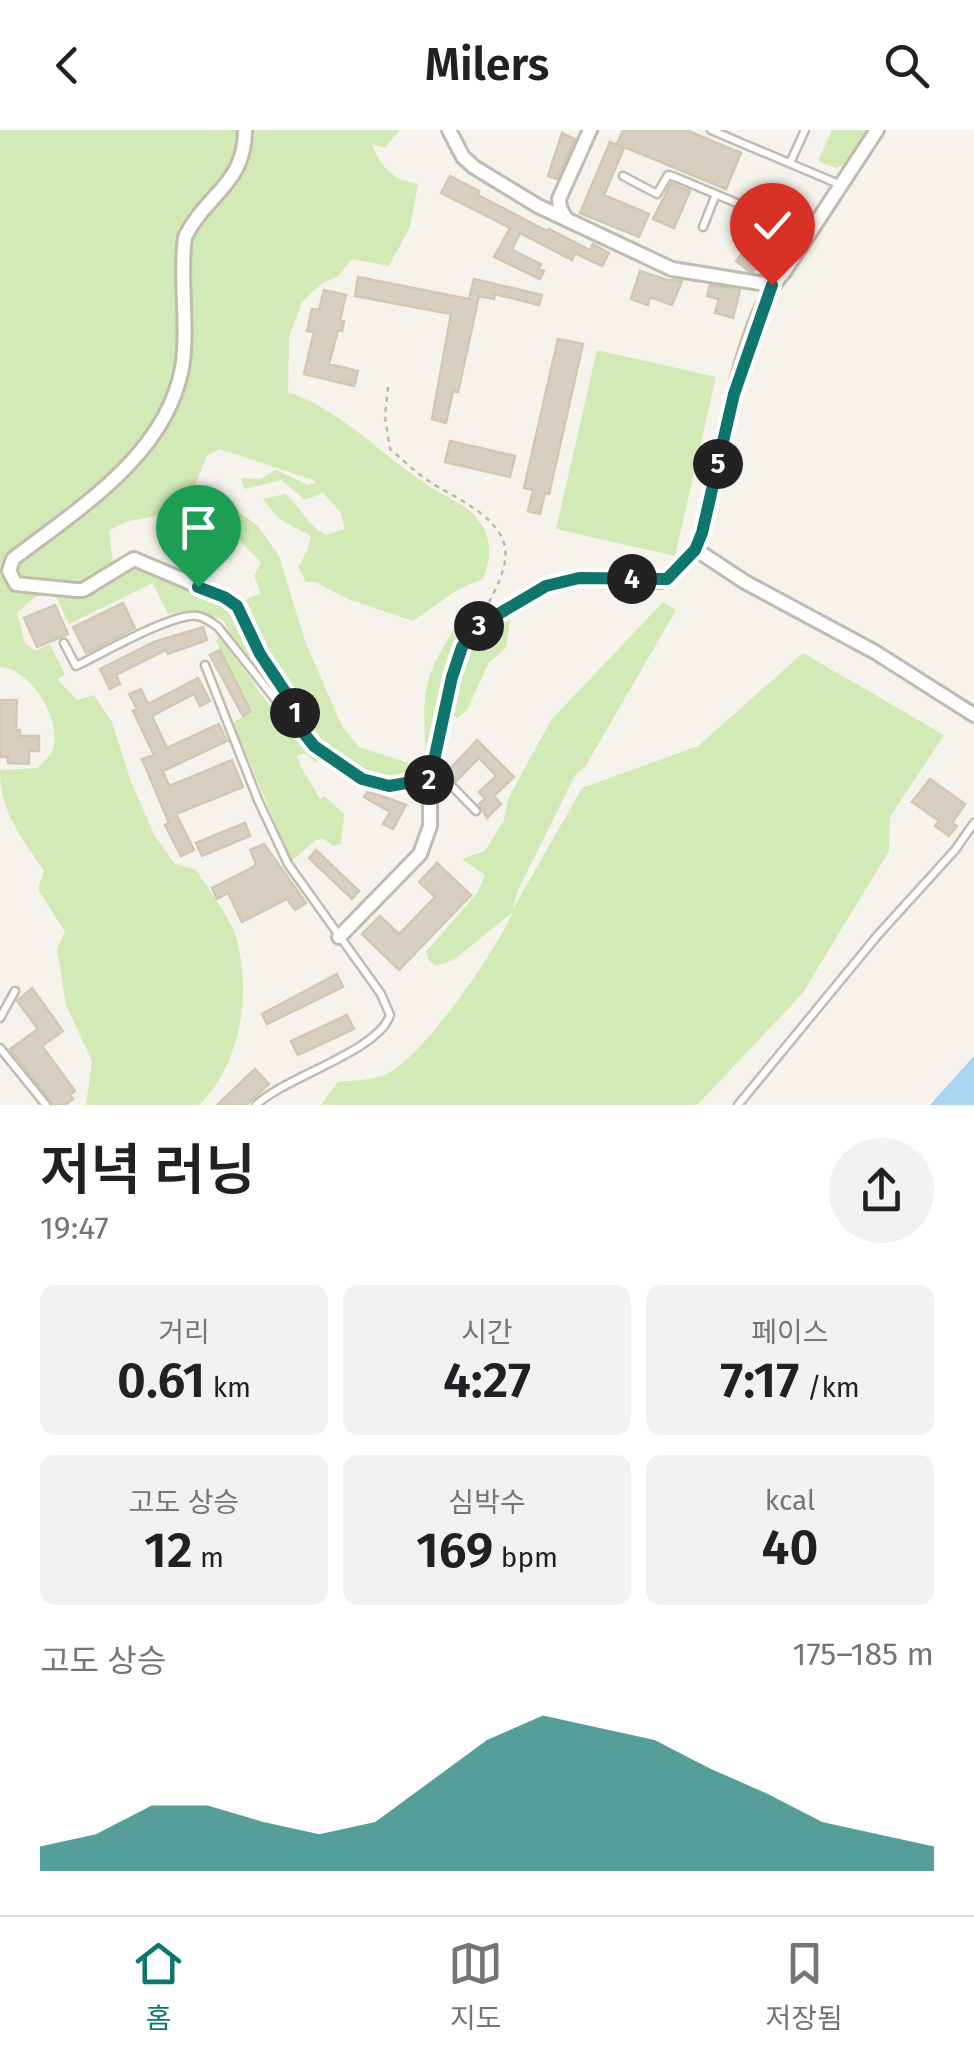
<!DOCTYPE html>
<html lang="ko">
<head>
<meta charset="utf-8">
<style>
	body { margin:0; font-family:"Fira Sans","Noto Sans KR",sans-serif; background:#f2f2f2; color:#202124; height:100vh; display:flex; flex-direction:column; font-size:38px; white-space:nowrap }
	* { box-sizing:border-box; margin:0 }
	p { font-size:32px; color:#757577 }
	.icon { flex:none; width:55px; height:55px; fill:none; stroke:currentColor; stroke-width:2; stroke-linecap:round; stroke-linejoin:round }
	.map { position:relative; height:975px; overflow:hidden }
	.panel { display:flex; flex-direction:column; background:#fff; flex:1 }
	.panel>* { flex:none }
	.pin { position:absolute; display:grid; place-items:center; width:85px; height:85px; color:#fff; margin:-102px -42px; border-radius:50% 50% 50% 0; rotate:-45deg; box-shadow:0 0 10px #0007 }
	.pin .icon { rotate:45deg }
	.km { position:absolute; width:50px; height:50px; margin:-25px; border-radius:50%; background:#222; color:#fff; font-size:28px; line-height:50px; text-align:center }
	.round { display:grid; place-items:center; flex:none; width:105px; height:105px; border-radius:52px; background:#f2f2f2 }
	.overview { display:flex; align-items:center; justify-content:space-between; height:170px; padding:0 40px }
	h1 { font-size:55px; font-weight:600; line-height:75px }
	.stats { display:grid; grid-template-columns:repeat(3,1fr); gap:15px; height:170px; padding:10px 40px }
	.stats div { display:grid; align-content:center; border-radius:15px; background:#f2f2f2; text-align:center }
	.stats b { font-size:50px; font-weight:600 }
	.stats small { font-size:28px; font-weight:400 }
	.stats p { font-size:28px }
	.chart { height:280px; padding:20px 40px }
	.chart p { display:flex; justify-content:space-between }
	.chart svg { width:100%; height:180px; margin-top:10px; fill:#0f766e; opacity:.7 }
	header { display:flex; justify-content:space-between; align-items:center; height:130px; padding:0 40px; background:#fff; font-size:45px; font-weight:600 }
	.tab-bar { display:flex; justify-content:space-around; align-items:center; height:140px; border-top:2px solid #e0e0e0; background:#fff; font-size:28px; color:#757577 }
	.tab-bar a { display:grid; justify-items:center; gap:5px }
	.tab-bar .active { color:#0f766e }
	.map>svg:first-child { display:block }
	.green { fill:#d2eab5 }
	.water { fill:#a9d4f2 }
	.building { fill:#d8cfc1; stroke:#d3c7b4; stroke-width:2.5 }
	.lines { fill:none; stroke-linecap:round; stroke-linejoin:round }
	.service-casing { stroke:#c2bbae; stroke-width:11 }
	.minor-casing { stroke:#c2bbae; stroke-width:18 }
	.path { stroke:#c4b79f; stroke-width:2.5; stroke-dasharray:5 5; stroke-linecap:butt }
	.service { stroke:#fff; stroke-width:6 }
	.minor { stroke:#fff; stroke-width:12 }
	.route-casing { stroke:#fff; stroke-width:20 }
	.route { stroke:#0f766e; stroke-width:12 }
</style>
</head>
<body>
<header><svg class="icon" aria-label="back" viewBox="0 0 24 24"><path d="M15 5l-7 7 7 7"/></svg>Milers<svg class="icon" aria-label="search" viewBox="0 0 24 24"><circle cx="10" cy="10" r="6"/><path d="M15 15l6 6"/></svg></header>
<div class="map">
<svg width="974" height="975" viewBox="0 0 974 975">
	<rect width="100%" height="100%" fill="#f6f3ec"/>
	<path class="green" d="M 0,0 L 237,0 C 234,59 194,60 180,104 C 168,145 182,191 177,233 C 166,315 71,376 12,425 L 7,448 L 60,464 L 135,436 L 234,480 L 281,561 L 276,565 L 242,524 L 223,490 L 198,482 L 168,484 L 153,453 L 69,494 L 55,464 L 35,467 L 17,483 L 25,513 L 35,521 L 50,514 L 65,545 L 57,549 L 77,570 L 94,565 L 112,592 L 131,652 L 155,706 L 174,733 L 196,740 C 209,760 228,784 236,807 C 252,863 241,934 199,975 L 86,975 L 92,931 L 66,875 L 57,819 L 65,802 L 38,759 L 44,741 C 21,706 0,683 0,640 L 38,638 C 43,632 51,625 53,618 C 62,589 30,538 0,537 Z
		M 250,0 L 400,0 L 385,18 L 372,14 C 381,38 393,50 418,54 L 410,97 L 389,136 L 352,129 L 337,147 L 322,153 L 302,172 L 289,207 L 288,262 C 343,281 381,325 429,356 C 445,367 468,375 479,391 C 493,410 491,428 483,449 L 457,460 L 413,491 L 348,469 L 315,452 L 306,452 L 298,437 L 307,421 L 311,406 L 279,389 L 263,369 L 285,364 C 305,380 301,390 326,405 L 345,399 L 341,383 L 323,363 L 305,370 L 281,350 L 245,359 L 241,348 L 260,349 L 276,340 L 308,355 L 315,353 L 313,350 L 220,319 L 207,325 L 196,353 L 198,360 L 217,377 L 236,380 L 257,395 L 279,426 L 305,511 L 342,596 L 359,617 L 421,637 L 419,644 L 390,653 L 362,645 L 313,610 L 273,533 L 246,469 L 261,463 L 254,446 L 261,432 L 222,393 L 207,387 L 191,390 L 163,385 L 129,391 L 109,400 L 113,433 L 83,457 L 18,452 L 12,436 C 78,382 176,326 187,233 C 190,201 180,136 190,111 C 207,64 249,61 250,0 Z
		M 832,0 L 869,0 L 846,33 L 836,38 L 818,31 Z
		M 597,220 L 716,247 L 675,426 L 556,399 Z
		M 663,472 L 676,480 L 585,637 L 575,645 L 517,762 L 513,779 L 582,658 L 698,616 L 803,523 L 944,605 L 890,687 L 889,721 L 802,864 L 697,975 L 321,975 L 338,952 C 352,950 371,951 384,945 C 423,929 496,820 513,782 L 455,829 L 437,836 L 429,831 L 426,822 L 478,762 L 485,745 L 462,729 L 485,721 L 504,690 L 508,669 L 551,590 Z
		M 511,484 L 506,517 L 488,534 L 467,580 L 457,588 L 450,584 C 456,557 461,521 483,500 C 490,493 503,489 511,484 Z
		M 459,491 L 468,494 L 439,567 L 426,627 C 422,558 422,550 459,491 Z
		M 219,507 C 252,546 278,597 319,627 L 317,633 L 304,623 L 297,626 C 302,644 313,653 320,670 L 324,666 L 344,684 L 341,714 L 333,716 L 324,709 L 316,710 L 291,731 L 233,592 L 253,583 L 216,511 Z"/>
	<path class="water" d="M 974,926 L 974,975 L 930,975 Z"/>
	<path class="building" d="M 623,0 L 686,0 L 741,23 L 726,59 L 617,14 Z
		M 562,3 L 575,9 L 557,49 L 548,46 Z
		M 610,12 L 624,18 L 604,65 L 649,84 L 639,107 L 580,83 Z
		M 450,46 L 479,61 L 478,65 L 547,101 L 549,99 L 590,120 L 593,114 L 609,123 L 602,136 L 575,123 L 572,130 L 520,103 L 512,120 L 541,134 L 539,139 L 544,141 L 540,149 L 494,127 L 510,98 L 441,63 Z
		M 671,53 L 690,61 L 674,98 L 653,89 Z
		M 763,97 L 781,107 L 753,142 L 749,141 L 736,131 Z
		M 640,141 L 667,150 L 682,151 L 672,175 L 650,167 L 648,175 L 631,169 Z
		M 358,147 L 469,169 L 474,149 L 542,165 L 539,175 L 495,164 L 494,169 L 479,166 L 458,262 L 453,261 L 446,293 L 432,289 L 451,184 L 355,166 Z
		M 710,155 L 740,160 L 733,188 L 715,183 L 719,169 L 707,166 Z
		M 324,160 L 346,165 L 340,190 L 344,191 L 342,201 L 338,200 L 329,234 L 358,241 L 354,256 L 304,244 L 314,202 L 307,201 L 312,179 L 319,180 Z
		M 558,209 L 583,214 L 549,364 L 545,363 L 540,384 L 528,381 L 533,360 L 524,358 Z
		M 450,311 L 515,326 L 510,347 L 445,332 Z
		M 123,473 L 135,498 L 86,523 L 73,497 Z
		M 55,475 L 68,504 L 37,517 L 24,488 Z
		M 203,497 L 207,510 L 168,524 L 166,520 L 116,545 L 120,554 L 110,559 L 100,539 L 154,512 Z
		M 220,520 L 251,582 L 243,586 L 210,525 Z
		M 198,548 L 210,571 L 200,576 L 194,564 L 152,586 L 167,618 L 219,594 L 227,611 L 163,641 L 169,656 L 232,630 L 243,657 L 176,684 L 194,720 L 181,726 L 165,695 L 169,693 L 142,629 L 154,625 L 133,581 L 137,579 L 129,564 L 141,559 L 148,574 Z
		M 0,570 L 17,570 L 16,600 L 20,600 L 20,606 L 39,606 L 39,621 L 29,621 L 29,634 L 8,633 L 8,627 L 0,627 Z
		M 477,610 L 514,647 L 494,666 L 501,674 L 487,688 L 479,674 L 485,669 L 479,662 L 496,646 L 479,628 L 456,651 L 449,640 Z
		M 930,649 L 965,674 L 952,693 L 957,696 L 949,706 L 935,696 L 939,691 L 912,672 Z
		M 368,661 L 406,675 L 393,699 L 383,694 L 390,682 L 364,667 Z
		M 245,693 L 250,706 L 202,726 L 196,713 Z
		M 264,714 L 306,773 L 295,780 L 287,769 L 242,792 L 228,763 L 217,769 L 212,758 L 253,737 L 256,734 L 250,720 Z
		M 316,720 L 359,761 L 352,769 L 309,728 Z
		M 437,733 L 471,765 L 399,840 L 362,804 L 380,786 L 399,804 L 435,767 L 419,752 Z
		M 337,844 L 343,857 L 267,894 L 262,884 Z
		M 32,858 L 63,901 L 42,916 L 75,961 L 70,965 L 73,969 L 65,975 L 53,975 L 10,919 L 38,899 L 17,871 Z
		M 347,885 L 354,899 L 298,925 L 291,911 Z
		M 255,939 L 269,954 L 246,975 L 217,975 Z"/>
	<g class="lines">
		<defs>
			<path id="service" d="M 711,0 L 841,55
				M 790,33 L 805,0
				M 623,46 L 657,64 L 668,45 L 675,47 L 808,103
				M 703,97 L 716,64
				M 64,513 L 76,536 C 101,524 172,483 197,486 C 205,487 211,492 218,497 L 295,594
				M 205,535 L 258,670 L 288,734 L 381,864 L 390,885 C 379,921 285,947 256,975
				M 438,629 L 446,650 L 476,681
				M 0,888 L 15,861
				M 0,918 L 46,975
				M 738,975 L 877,806 L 955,720 L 974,693"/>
			<path id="minor" d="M 245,0 C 245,54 207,63 185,107 C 179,150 189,195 182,238 C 166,325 78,379 13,429 L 9,441 L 16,454 L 76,460 L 83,460 L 134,429 L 224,467 L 237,476 L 260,524 L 287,566 L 303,603 L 314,616 L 361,649 L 389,656 L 430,649
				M 449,0 L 463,27 L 474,37 L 538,76 L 672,139 L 772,155
				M 567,90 L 560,78 L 559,69 L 590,0
				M 695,419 L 702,403 C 717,341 743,184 784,142 L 877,0
				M 339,807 L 420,724 L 430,696 L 430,649 L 452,547 L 462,517 L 478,496 L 546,456 L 579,448 L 661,451 L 671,446 L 695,419 L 745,452 L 875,522 L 974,585"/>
		</defs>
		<use href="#service" class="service-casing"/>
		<use href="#minor" class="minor-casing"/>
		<path class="path" d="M 388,257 L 385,287 L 390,319 C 402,329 414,341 427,350 C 453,368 512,389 505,431 C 503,446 494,462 487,476"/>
		<use href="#service" class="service"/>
		<use href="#minor" class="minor"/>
	</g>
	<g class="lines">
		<defs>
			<path id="route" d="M 198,457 L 224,467 L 237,476 L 260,524 L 288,566 L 303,602 L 314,616 L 362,649 L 389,656 L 430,649 L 452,547 L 462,517 L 478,496 L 546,456 L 579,448 L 667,449 L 695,420 L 702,403 L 734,264 L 772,155"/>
		</defs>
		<use href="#route" class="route-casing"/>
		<use href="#route" class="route"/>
	</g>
</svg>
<div class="pin" style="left:198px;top:457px;background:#1e9e55"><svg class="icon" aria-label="arrive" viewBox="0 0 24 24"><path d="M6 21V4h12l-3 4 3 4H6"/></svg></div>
<div class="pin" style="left:772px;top:155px;background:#d93025"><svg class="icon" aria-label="check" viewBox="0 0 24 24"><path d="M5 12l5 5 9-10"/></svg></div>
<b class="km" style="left:295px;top:583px">1</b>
<b class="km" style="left:429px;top:650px">2</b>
<b class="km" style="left:479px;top:496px">3</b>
<b class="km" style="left:632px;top:449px">4</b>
<b class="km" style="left:718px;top:334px">5</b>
</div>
<section class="panel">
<div class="overview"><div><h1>저녁 러닝</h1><p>19:47</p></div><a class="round"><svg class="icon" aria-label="share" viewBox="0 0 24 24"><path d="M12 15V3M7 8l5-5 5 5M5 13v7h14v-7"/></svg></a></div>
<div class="stats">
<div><p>거리</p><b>0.61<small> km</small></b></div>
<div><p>시간</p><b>4:27</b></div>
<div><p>페이스</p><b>7:17<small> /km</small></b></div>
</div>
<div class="stats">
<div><p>고도 상승</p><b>12<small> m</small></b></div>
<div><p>심박수</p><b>169<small> bpm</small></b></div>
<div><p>kcal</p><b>40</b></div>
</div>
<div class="chart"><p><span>고도 상승</span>175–185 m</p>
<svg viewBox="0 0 160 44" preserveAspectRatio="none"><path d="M0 44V38L10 35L20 28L30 28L40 32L50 35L60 32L70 22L80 12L90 6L100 9L110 12L120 19L130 25L140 32L150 35L160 38V44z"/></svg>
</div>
</section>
<nav class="tab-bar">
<a class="active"><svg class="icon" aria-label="home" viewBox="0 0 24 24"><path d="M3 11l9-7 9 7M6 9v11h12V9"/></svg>홈</a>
<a><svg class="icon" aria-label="map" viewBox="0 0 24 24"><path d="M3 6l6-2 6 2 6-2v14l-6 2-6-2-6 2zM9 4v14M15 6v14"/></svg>지도</a>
<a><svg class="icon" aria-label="saved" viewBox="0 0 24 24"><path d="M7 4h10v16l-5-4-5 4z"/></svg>저장됨</a>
</nav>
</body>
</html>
